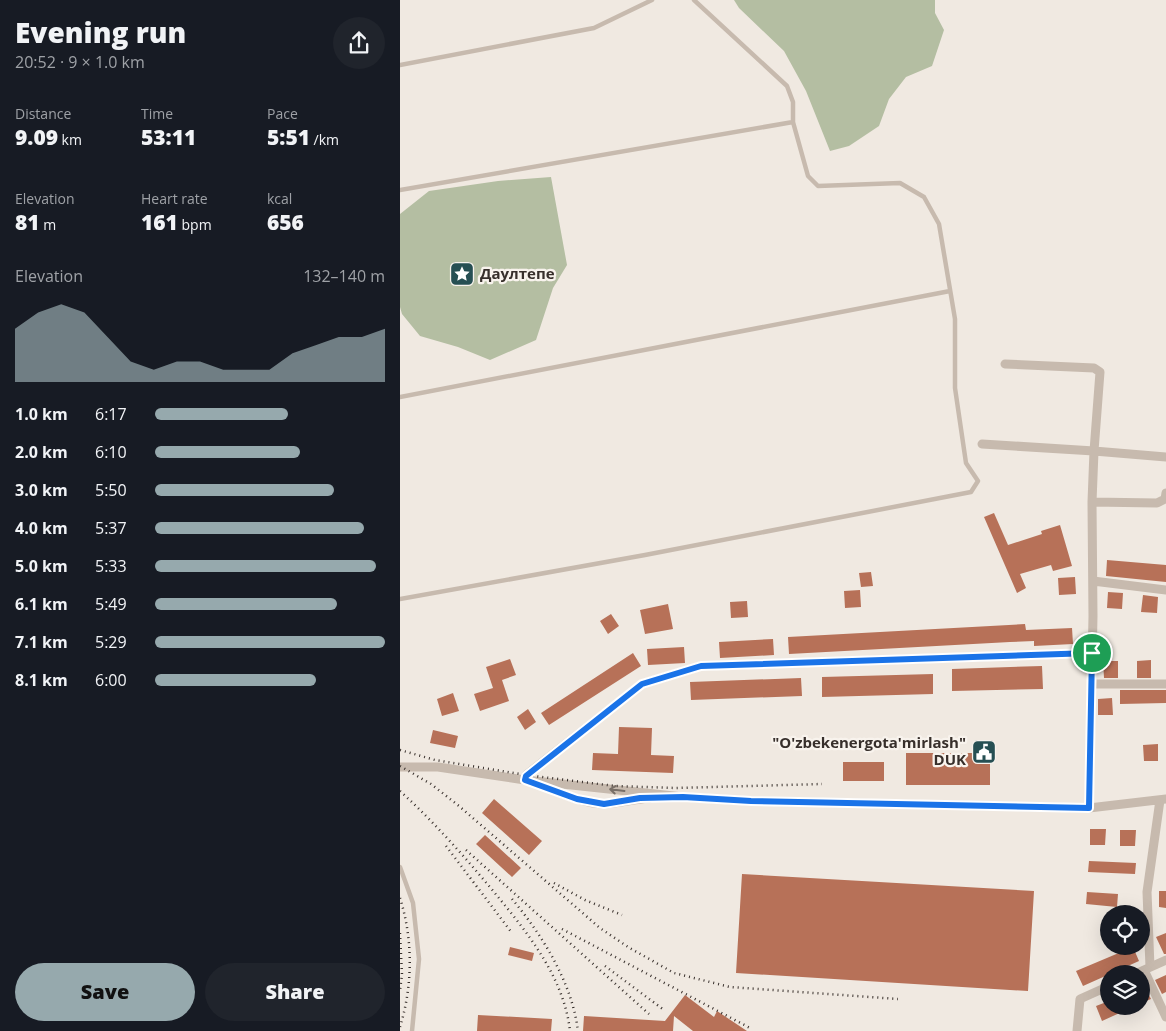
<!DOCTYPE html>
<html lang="en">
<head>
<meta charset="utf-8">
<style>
	body { margin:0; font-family:"Open Sans",sans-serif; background:#20242c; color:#f1f3f6; height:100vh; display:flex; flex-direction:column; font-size:19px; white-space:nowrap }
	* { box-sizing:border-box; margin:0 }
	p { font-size:16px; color:#9ea1a6 }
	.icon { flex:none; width:28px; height:28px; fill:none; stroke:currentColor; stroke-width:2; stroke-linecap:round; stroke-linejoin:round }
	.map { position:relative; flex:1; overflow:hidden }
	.sheet { display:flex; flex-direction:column; background:#171b24; width:400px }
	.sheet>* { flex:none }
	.buttons { position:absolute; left:700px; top:905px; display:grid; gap:10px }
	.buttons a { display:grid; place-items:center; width:50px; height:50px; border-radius:50%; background:#171b24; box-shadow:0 5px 20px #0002; font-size:25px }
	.pin { position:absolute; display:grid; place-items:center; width:42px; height:42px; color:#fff; margin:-21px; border:2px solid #fff; border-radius:50%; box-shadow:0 1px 5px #0007 }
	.round { display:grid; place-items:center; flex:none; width:52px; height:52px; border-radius:26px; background:#20242c }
	.overview { display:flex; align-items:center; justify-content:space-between; height:85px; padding:0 15px }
	h1 { font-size:28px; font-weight:800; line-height:38px }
	.stats { display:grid; grid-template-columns:repeat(3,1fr); gap:8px; height:85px; padding:5px 15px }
	.stats div { display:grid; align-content:center }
	.stats b { font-size:21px; font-weight:800 }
	.stats small { font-size:14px; font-weight:400 }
	.stats p { font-size:14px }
	.chart { height:140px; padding:10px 15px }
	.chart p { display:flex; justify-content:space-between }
	.chart svg { width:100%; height:90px; margin-top:5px; fill:#96a9ad; opacity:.7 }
	.primary-button { display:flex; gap:10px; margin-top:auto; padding:10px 15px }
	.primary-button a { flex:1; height:58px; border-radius:30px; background:#96a9ad; color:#111; font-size:20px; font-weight:800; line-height:58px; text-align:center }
	.primary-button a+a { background:#20242c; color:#f1f3f6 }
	ul { padding:0 15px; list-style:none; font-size:16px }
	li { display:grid; grid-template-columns:80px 60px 1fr; align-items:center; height:38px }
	li i { height:12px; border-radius:6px; background:#96a9ad }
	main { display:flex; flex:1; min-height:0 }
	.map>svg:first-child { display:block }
	.green { fill:#b4bea2 }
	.building { fill:#b77158 }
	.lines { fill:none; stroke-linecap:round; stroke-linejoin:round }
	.service { stroke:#c7baae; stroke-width:4.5 }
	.minor { stroke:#c7baae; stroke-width:9 }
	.rail { stroke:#372f2b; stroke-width:2.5; stroke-dasharray:1 4; stroke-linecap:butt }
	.oneway { stroke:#786e66 }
	.route-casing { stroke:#fff; stroke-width:10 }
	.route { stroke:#1a73e8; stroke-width:6 }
	.labels { text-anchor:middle; stroke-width:4.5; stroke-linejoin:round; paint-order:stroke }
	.poi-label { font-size:15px; font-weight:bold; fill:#372f2b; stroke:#f8f3ed; text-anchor:start }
</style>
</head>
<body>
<main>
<section class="sheet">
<div class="overview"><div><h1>Evening run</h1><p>20:52 · 9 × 1.0 km</p></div><a class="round"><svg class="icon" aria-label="share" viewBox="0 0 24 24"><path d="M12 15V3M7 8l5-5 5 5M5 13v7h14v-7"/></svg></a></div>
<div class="stats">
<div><p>Distance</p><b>9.09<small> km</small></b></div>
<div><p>Time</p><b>53:11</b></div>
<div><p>Pace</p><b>5:51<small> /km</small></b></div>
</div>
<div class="stats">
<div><p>Elevation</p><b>81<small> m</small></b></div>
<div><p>Heart rate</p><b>161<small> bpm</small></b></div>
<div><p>kcal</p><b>656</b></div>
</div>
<div class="chart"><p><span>Elevation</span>132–140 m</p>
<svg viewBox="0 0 160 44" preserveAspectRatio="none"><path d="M0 44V18L10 10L20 6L30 10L40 22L50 34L60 38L70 34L80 34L90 38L100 38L110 38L120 30L130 26L140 22L150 22L160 18V44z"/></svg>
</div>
<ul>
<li><b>1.0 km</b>6:17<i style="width:58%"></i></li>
<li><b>2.0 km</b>6:10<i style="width:63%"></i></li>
<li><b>3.0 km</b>5:50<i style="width:78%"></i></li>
<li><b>4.0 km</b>5:37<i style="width:91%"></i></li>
<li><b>5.0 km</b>5:33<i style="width:96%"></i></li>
<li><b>6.1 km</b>5:49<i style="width:79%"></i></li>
<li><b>7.1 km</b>5:29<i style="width:100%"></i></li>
<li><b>8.1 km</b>6:00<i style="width:70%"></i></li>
</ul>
<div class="primary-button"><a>Save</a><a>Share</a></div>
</section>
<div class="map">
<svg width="766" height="1031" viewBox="0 0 766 1031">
	<rect width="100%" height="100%" fill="#f0e9e1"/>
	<path class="green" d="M 334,0 L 535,0 L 535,13 L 544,30 L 532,66 L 506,77 L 489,99 L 479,126 L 449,146 L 430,151 L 406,91 L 384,51 L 339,8 Z
		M 151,177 L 167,265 L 153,288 L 136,340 L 90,360 L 58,347 L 20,336 L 2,314 L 0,307 L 0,214 L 29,191 L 98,181 Z"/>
	<path class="building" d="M 594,513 L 608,545 L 642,534 L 641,531 L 660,525 L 672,566 L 653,571 L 651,565 L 620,574 L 626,588 L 617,593 L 584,517 Z
		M 707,560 L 766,565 L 766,582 L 706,576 Z
		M 471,572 L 473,586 L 461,587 L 459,573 Z
		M 675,577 L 676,594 L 659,595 L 658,578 Z
		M 460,590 L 461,607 L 445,608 L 444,591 Z
		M 708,592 L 723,593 L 722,609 L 707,608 Z
		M 743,595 L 758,597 L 757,613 L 741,612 Z
		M 347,601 L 348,617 L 331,618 L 330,602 Z
		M 268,604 L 273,629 L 245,634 L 240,610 Z
		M 211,614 L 219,626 L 208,634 L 200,621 Z
		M 625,624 L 626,630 L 672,628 L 673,644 L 634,646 L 634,641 L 610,642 L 389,654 L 388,637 Z
		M 373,639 L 374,655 L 320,658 L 319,642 Z
		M 284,647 L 285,663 L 248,665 L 247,649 Z
		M 233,653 L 241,666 L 149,725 L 141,713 Z
		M 110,659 L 116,675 L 102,680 L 109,701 L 80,711 L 74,694 L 93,688 L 86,667 Z
		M 751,660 L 751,678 L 737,678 L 737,661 Z
		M 703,661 L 718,661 L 718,678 L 704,678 Z
		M 642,666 L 643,689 L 552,691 L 552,669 Z
		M 533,674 L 533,694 L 422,697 L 422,677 Z
		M 401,678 L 402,696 L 291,700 L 290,682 Z
		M 720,690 L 766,690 L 766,703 L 720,704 Z
		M 53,693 L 59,711 L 42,716 L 37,699 Z
		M 712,698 L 713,715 L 698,715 L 698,699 Z
		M 128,709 L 136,722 L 125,730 L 117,717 Z
		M 219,727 L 252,728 L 251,755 L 274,756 L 273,773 L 192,770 L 193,753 L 218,754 Z
		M 33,730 L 58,736 L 55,748 L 30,743 Z
		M 758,744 L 758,761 L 744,761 L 743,745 Z
		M 506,753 L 590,753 L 590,785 L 506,785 Z
		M 443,762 L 484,762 L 484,781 L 443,781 Z
		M 94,799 L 142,841 L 129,855 L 82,813 Z
		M 690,829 L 706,829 L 705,845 L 690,845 Z
		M 720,830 L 736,830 L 735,846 L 720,846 Z
		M 85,835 L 121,868 L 112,877 L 76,844 Z
		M 689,861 L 736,863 L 735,874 L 688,872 Z
		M 342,874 L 634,891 L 628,991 L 336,973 Z
		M 759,891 L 766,891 L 766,908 L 759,907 Z
		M 687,892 L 718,894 L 717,907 L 686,904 Z
		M 766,933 L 766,954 L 764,954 L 756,937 Z
		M 110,947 L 134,953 L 132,961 L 108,955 Z
		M 733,947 L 739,961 L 683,986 L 676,971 Z
		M 766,975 L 766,992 L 762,994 L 755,980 Z
		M 744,985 L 751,999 L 741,1003 L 741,986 Z
		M 285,995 L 314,1017 L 317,1011 L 347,1031 L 293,1031 L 274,1016 L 273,1031 L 183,1031 L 184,1016 L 265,1021 Z
		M 709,1001 L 709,1006 L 735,1006 L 702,1021 L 696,1006 Z
		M 78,1015 L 152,1019 L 151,1031 L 77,1031 Z"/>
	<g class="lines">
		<path class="service" d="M 0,65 L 194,28 L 252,0
			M 0,190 L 393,122
			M 0,397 L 550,291
			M 0,599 L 245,555 L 571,492 L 578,481 L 566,463 L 555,388 L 555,319 L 539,224 L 524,197 L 500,183 L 418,186 L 408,176 L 393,122 L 393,102 L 387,86 L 294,0
			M 0,867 L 13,903 L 19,959 L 12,1031"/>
		<path class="minor" d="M 605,364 L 694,368 L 700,372 L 694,451 L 766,457
			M 582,444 L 694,451 L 692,502
			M 693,581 L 766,590
			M 692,684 L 766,684
			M 0,767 L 38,767 L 125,780 L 283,797 L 351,801 L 689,808 L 766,799
			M 125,780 L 126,775 L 242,684 L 301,666 L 692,653
			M 139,785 C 160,792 181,803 203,804 C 219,804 234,799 250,798
			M 689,808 L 693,616 L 692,502 L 757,503 L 765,499 L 766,493
			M 750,967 L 747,892 L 760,800
			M 744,970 L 766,1017
			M 735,974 L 766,960
			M 677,1031 L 680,999 L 709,986"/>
		<path class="rail" d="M 0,750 L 35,760 L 126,775 L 215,786 L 276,788 L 422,784
			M 0,766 L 31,784 L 59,806 L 200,928 L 228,947 L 274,973 L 330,987 L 498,999
			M 0,791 C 34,822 64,856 94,892 C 127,932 164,977 170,1031
			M 46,846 L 112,933
			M 66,850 L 249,1014
			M 154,883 L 185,900 L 222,915
			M 0,898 C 13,939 13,985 0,1027
			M 112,899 C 143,936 172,983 178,1031
			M 162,929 L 352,1029
			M 0,933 L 2,975 L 0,990
			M 205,966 L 264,1010"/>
	</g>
	<defs><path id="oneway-shaft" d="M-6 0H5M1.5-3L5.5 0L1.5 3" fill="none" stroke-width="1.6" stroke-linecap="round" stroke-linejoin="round" transform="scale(1.25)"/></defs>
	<use class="oneway" href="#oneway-shaft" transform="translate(217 790) rotate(-173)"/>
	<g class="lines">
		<defs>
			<path id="route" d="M 692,653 L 689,808 L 351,801 L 283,797 L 240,798 L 204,804 L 177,799 L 125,780 L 126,776 L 242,684 L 301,666 Z"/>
		</defs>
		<use href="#route" class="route-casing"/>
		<use href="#route" class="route"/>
	</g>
	<defs>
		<symbol id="sight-square" viewBox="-11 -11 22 22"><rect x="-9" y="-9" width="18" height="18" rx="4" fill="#264f53" stroke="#f8f3ed"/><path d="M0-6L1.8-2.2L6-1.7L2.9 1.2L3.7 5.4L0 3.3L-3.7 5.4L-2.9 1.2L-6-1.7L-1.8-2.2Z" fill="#fff"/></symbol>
		<symbol id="civic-square" viewBox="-11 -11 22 22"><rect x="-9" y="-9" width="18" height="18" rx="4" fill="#264f53" stroke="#f8f3ed"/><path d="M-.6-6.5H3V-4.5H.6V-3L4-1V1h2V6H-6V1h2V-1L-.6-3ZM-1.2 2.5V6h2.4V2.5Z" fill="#fff"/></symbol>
	</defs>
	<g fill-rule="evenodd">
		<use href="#sight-square" x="48" y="260" width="28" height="28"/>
		<use href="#civic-square" x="570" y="738" width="28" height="28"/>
	</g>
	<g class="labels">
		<g class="poi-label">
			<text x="80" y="279">Даултепе</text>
			<text x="566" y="748" text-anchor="end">"O'zbekenergota'mirlash"<tspan x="566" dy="17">DUK</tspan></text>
		</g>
	</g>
</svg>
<div class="buttons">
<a><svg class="icon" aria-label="locate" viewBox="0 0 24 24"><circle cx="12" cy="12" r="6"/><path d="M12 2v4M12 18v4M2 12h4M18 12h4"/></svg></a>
<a><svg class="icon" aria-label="layers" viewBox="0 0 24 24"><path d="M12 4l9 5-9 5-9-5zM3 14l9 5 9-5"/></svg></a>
</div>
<div class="pin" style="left:692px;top:653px;background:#1e9e55"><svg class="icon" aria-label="arrive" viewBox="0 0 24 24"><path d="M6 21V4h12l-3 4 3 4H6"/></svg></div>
</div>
</main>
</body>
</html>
